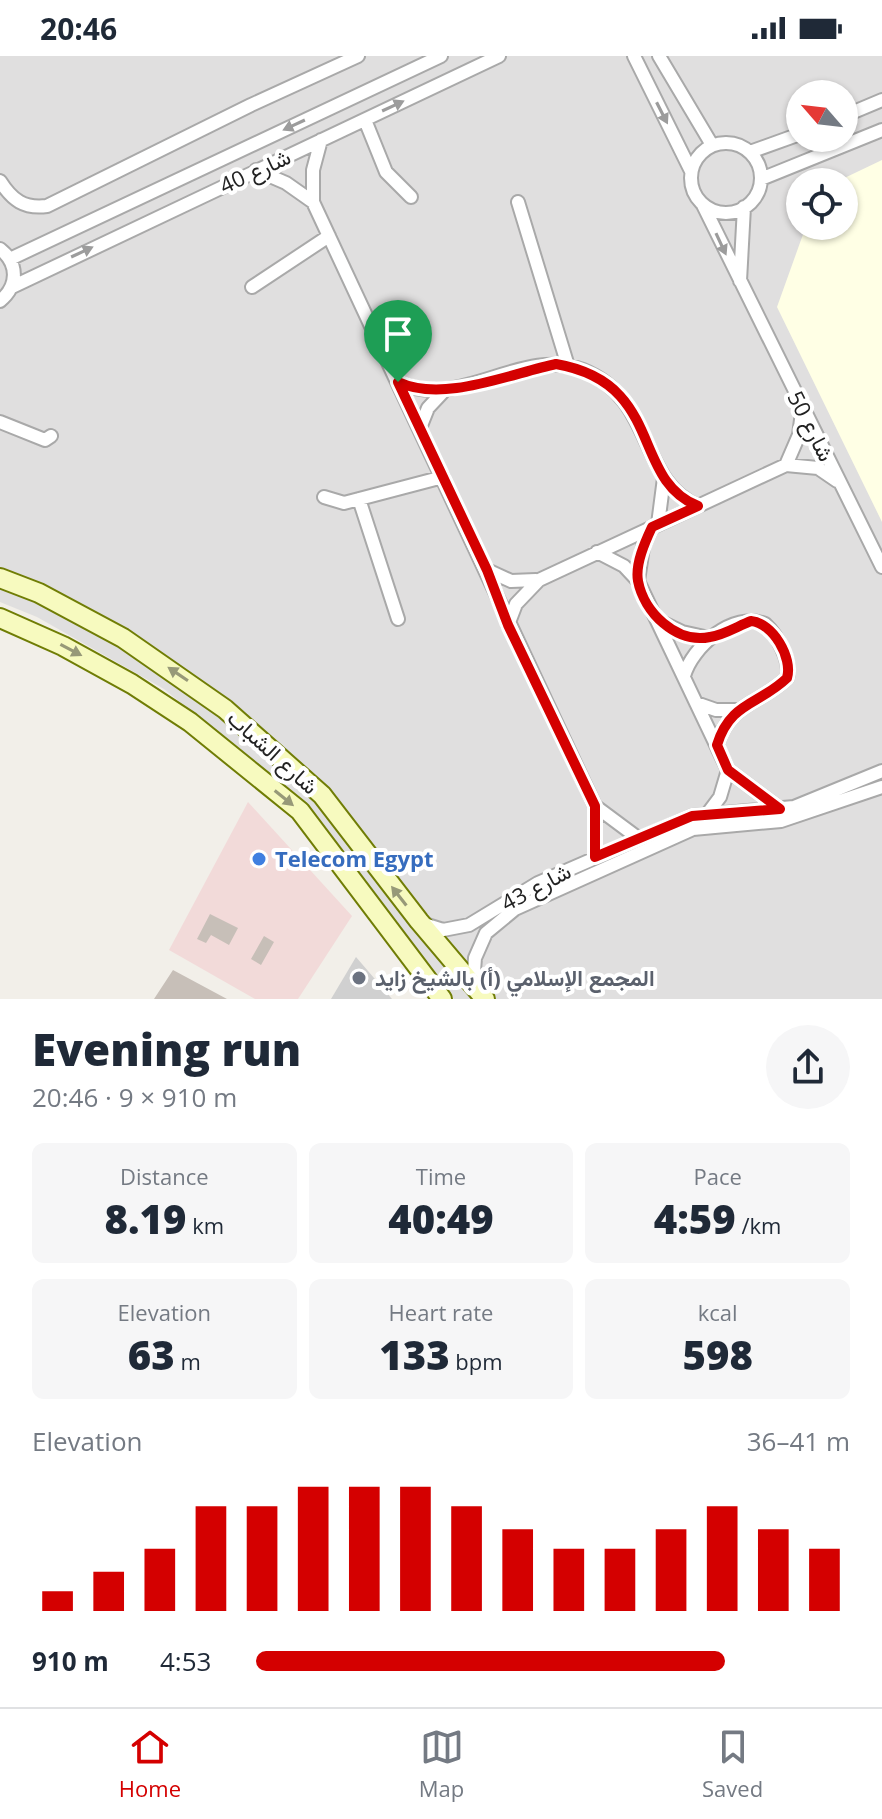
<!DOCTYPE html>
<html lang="en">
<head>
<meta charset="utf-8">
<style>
	body { margin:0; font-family:"Open Sans",Vazirmatn,sans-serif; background:#f6f6f7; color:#1f2937; height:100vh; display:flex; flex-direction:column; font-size:30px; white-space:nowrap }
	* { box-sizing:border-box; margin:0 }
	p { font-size:26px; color:#747a83 }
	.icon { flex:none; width:44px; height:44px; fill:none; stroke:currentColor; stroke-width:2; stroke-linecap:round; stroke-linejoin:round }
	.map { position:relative; height:943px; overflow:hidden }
	.details { display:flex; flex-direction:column; background:#fff; flex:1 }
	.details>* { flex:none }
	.needle { width:52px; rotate:298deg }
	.controls { position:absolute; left:786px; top:24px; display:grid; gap:16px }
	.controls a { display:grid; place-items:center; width:72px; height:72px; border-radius:50%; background:#fff; box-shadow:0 2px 6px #0004; font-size:40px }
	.pin { position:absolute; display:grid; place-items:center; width:68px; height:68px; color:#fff; margin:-82px -34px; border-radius:50% 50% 50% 0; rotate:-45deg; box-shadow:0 0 8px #0007 }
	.pin .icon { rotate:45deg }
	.round { display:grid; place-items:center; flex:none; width:84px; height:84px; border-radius:42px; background:#f6f6f7 }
	.head { display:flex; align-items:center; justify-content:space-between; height:136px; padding:0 32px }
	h1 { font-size:44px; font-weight:800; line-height:60px }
	.metrics { display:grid; grid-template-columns:repeat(3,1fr); gap:12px; height:136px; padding:8px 32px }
	.metrics div { display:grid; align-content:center; border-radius:12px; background:#f6f6f7; text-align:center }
	.metrics b { font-size:40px; font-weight:800 }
	.metrics small { font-size:22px; font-weight:400 }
	.metrics p { font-size:22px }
	.chart { height:224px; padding:16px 32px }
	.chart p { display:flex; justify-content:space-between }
	.chart svg { width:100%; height:144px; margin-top:8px; stroke:#d40000; stroke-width:6 }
	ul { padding:0 32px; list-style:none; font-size:26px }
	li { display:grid; grid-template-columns:128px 96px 1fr; align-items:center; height:60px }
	li i { height:20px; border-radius:10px; background:#d40000 }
	.status { display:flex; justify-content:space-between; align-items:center; height:56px; padding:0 40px; background:#fff; direction:ltr }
	.status svg { height:22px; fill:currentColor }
	.tabs { display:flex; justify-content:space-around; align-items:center; height:112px; border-top:2px solid #e0e1e3; background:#fff; font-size:22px; color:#747a83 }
	.tabs a { display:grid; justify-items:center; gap:4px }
	.tabs .selected { color:#d40000 }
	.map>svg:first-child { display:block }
	.residential { fill:#e0dfdf; fill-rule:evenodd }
	.commercial { fill:#f2dad9 }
	.education { fill:#ffffe5 }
	.religious { fill:#d0d0d0 }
	.building { fill:#c7bfb8 }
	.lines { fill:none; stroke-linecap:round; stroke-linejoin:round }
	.street-casing { stroke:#a9a9a9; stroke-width:16 }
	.secondary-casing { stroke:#707d05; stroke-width:22 }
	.street { stroke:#fff; stroke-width:12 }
	.secondary { stroke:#f7fabf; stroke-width:18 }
	.oneway { fill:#9c9c9c }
	.oneway2 { fill:#979978 }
	.route-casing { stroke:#fff; stroke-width:16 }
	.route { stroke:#d40000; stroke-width:10 }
	.shop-dot { fill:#3f7fe0; stroke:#fff; stroke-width:3 }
	.worship-dot { fill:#6b7280; stroke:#fff; stroke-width:3 }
	.labels { text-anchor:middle; stroke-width:8; stroke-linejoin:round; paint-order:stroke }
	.street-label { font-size:22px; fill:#222; stroke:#fff }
	.shop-label { font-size:22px; font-weight:bold; fill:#366cbe; stroke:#fff; text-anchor:start }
	.worship-label { font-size:22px; font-weight:bold; fill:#5b616d; stroke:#fff; text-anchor:start }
</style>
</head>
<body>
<div class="status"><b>20:46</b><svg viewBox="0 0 49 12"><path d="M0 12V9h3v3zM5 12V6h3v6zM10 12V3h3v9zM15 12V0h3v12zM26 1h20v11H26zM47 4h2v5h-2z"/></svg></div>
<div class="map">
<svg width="882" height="943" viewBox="0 0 882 943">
	<rect width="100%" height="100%" fill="#f2efe9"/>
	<path class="residential" d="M 0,0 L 882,0 L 882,943 L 454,943 L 330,784 L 261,713 L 164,633 L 37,561 L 0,546 ZM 800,38 L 844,38 L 844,82 L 800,82 ZM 800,126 L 844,126 L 844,170 L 800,170 Z"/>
	<path class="commercial" d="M 248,746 L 352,860 L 298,943 L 255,943 L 169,894 Z"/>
	<path class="education" d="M 882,104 L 882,466 L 777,251 L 806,170 L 844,170 L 844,126 L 836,126 Z"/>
	<path class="religious" d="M 356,901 L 392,943 L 331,943 Z"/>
	<path class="building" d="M 210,858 L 238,872 L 229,889 L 211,879 L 206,887 L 197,883 Z
		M 264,880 L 274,886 L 261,909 L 251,903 Z
		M 173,914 L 227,943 L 154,943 Z"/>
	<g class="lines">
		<defs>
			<path id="street" d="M 634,0 L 691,115
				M 659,0 L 712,89
				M 844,60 L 882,44
				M 365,64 L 386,116 L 411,141
				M 321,84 L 313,114 L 313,146 L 595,750 L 595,801
				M691 122a35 35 0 1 1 70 0a35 35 0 1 1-70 0Z
				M 750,96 L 800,78
				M 256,114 L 286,127 L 313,146
				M 761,123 L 882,74
				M 0,125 C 12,144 24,153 47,150 L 251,49 L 358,0
				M 518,146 L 568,310
				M 703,149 L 882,511
				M 0,193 C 19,208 18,230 0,245
				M 10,203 L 441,0
				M 740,225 L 744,151
				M 12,231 L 499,0
				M 252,231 L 329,180
				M 398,326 C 460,356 521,290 583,314 C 655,343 639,426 698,450
				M 0,366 L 45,384 L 51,380
				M 420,372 L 428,352 L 443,336
				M 786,409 L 799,379 L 802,356
				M 324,441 L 344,447 L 443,421
				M 359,443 L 398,563
				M 658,468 L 664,422
				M 597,496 L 624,510 L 638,525 L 728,714 L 780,753
				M 487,514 L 511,525 L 536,524
				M 638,525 L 643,491 L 652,471
				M 657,564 L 682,576 L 709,582
				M 508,569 L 516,548 L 539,524 L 786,409 L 818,412 L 837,425
				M 684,620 C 692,591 733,555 765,568 C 777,579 792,606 787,622 C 759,649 730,646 717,689
				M 696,647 L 716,654 L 736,654
				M 595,750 L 638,782
				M 708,757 L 720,741 L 728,714
				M 424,868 L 443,874 L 469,869 L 538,827 L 692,760 L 794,751 L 882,715
				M 473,928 L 475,902 L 486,877 L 515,853 L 693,773 L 781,765 L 882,731"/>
			<path id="secondary" d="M 0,522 L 39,537 L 123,582 L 225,653 L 322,739 L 419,865 L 485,943
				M 0,562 L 63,590 L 132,628 L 190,666 L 300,755 L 442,943"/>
		</defs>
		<use href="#street" class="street-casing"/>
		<use href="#secondary" class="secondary-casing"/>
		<use href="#street" class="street"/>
		<use href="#secondary" class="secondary"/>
	</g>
	<defs><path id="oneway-solid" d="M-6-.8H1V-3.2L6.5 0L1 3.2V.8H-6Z" transform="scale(2)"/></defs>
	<g class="oneway">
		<use href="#oneway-solid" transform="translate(393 50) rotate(-25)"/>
		<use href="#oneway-solid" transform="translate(662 57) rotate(63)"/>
		<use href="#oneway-solid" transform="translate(294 69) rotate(155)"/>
		<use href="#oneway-solid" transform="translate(721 188) rotate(65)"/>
		<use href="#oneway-solid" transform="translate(82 196) rotate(-25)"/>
	</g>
	<g class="oneway2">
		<use href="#oneway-solid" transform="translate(71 594) rotate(28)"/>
		<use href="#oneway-solid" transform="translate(178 618) rotate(-146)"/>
		<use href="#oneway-solid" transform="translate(284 742) rotate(39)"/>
		<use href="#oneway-solid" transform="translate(399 840) rotate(-128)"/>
	</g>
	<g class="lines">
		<defs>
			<path id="route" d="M 556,308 C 665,327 630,423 698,450 L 652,471 C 645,486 635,508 638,525 C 644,556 676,588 710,581 C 724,579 738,570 751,565 C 773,567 793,602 787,622 C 759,649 730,646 717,689 L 728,714 L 780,753 L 692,760 L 595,801 L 595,750 L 508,569 L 487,514 L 398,326 C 443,347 509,318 556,308 Z"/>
		</defs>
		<use href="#route" class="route-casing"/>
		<use href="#route" class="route"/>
	</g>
	<circle class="shop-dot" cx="259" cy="803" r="8"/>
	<circle class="worship-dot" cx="359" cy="922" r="8"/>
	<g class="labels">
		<g class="street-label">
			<text transform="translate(255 115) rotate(-25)" y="8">شارع 40</text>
			<text transform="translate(811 370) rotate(63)" y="8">شارع 50</text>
			<text transform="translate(273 696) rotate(42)" y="8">شارع الشباب</text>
			<text transform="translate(536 831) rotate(-28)" y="8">شارع 43</text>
		</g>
		<g class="shop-label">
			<text x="275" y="811">Telecom Egypt</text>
		</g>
		<g class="worship-label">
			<text x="375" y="930">المجمع الإسلامي (أ) بالشيخ زايد</text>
		</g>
	</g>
</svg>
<div class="controls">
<a><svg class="needle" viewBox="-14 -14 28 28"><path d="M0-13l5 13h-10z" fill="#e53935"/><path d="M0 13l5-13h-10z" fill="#747a83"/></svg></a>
<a><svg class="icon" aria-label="locate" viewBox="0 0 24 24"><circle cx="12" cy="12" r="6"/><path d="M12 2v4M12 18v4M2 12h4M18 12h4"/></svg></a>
</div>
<div class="pin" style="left:398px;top:326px;background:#1e9e55"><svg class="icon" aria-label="arrive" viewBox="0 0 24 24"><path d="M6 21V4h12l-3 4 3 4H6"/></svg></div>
</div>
<section class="details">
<div class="head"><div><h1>Evening run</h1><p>20:46 · 9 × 910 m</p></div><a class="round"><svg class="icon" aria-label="share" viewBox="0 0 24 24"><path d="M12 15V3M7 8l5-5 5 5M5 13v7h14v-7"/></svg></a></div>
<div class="metrics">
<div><p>Distance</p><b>8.19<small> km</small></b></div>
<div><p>Time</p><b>40:49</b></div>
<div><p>Pace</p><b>4:59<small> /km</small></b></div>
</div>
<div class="metrics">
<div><p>Elevation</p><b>63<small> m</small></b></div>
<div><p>Heart rate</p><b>133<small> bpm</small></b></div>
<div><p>kcal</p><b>598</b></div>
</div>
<div class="chart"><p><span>Elevation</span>36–41 m</p>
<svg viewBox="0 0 160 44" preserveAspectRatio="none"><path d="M5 44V38M15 44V32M25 44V25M35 44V12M45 44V12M55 44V6M65 44V6M75 44V6M85 44V12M95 44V19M105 44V25M115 44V25M125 44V19M135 44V12M145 44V19M155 44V25"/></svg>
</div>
<ul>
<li><b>910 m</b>4:53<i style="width:79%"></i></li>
</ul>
</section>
<nav class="tabs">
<a class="selected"><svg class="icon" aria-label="home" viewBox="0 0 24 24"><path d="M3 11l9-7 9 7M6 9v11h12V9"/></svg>Home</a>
<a><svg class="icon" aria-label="map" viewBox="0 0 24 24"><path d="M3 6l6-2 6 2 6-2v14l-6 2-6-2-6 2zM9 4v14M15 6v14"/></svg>Map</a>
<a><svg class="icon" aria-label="saved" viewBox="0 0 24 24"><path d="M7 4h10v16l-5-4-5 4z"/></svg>Saved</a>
</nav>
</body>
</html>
